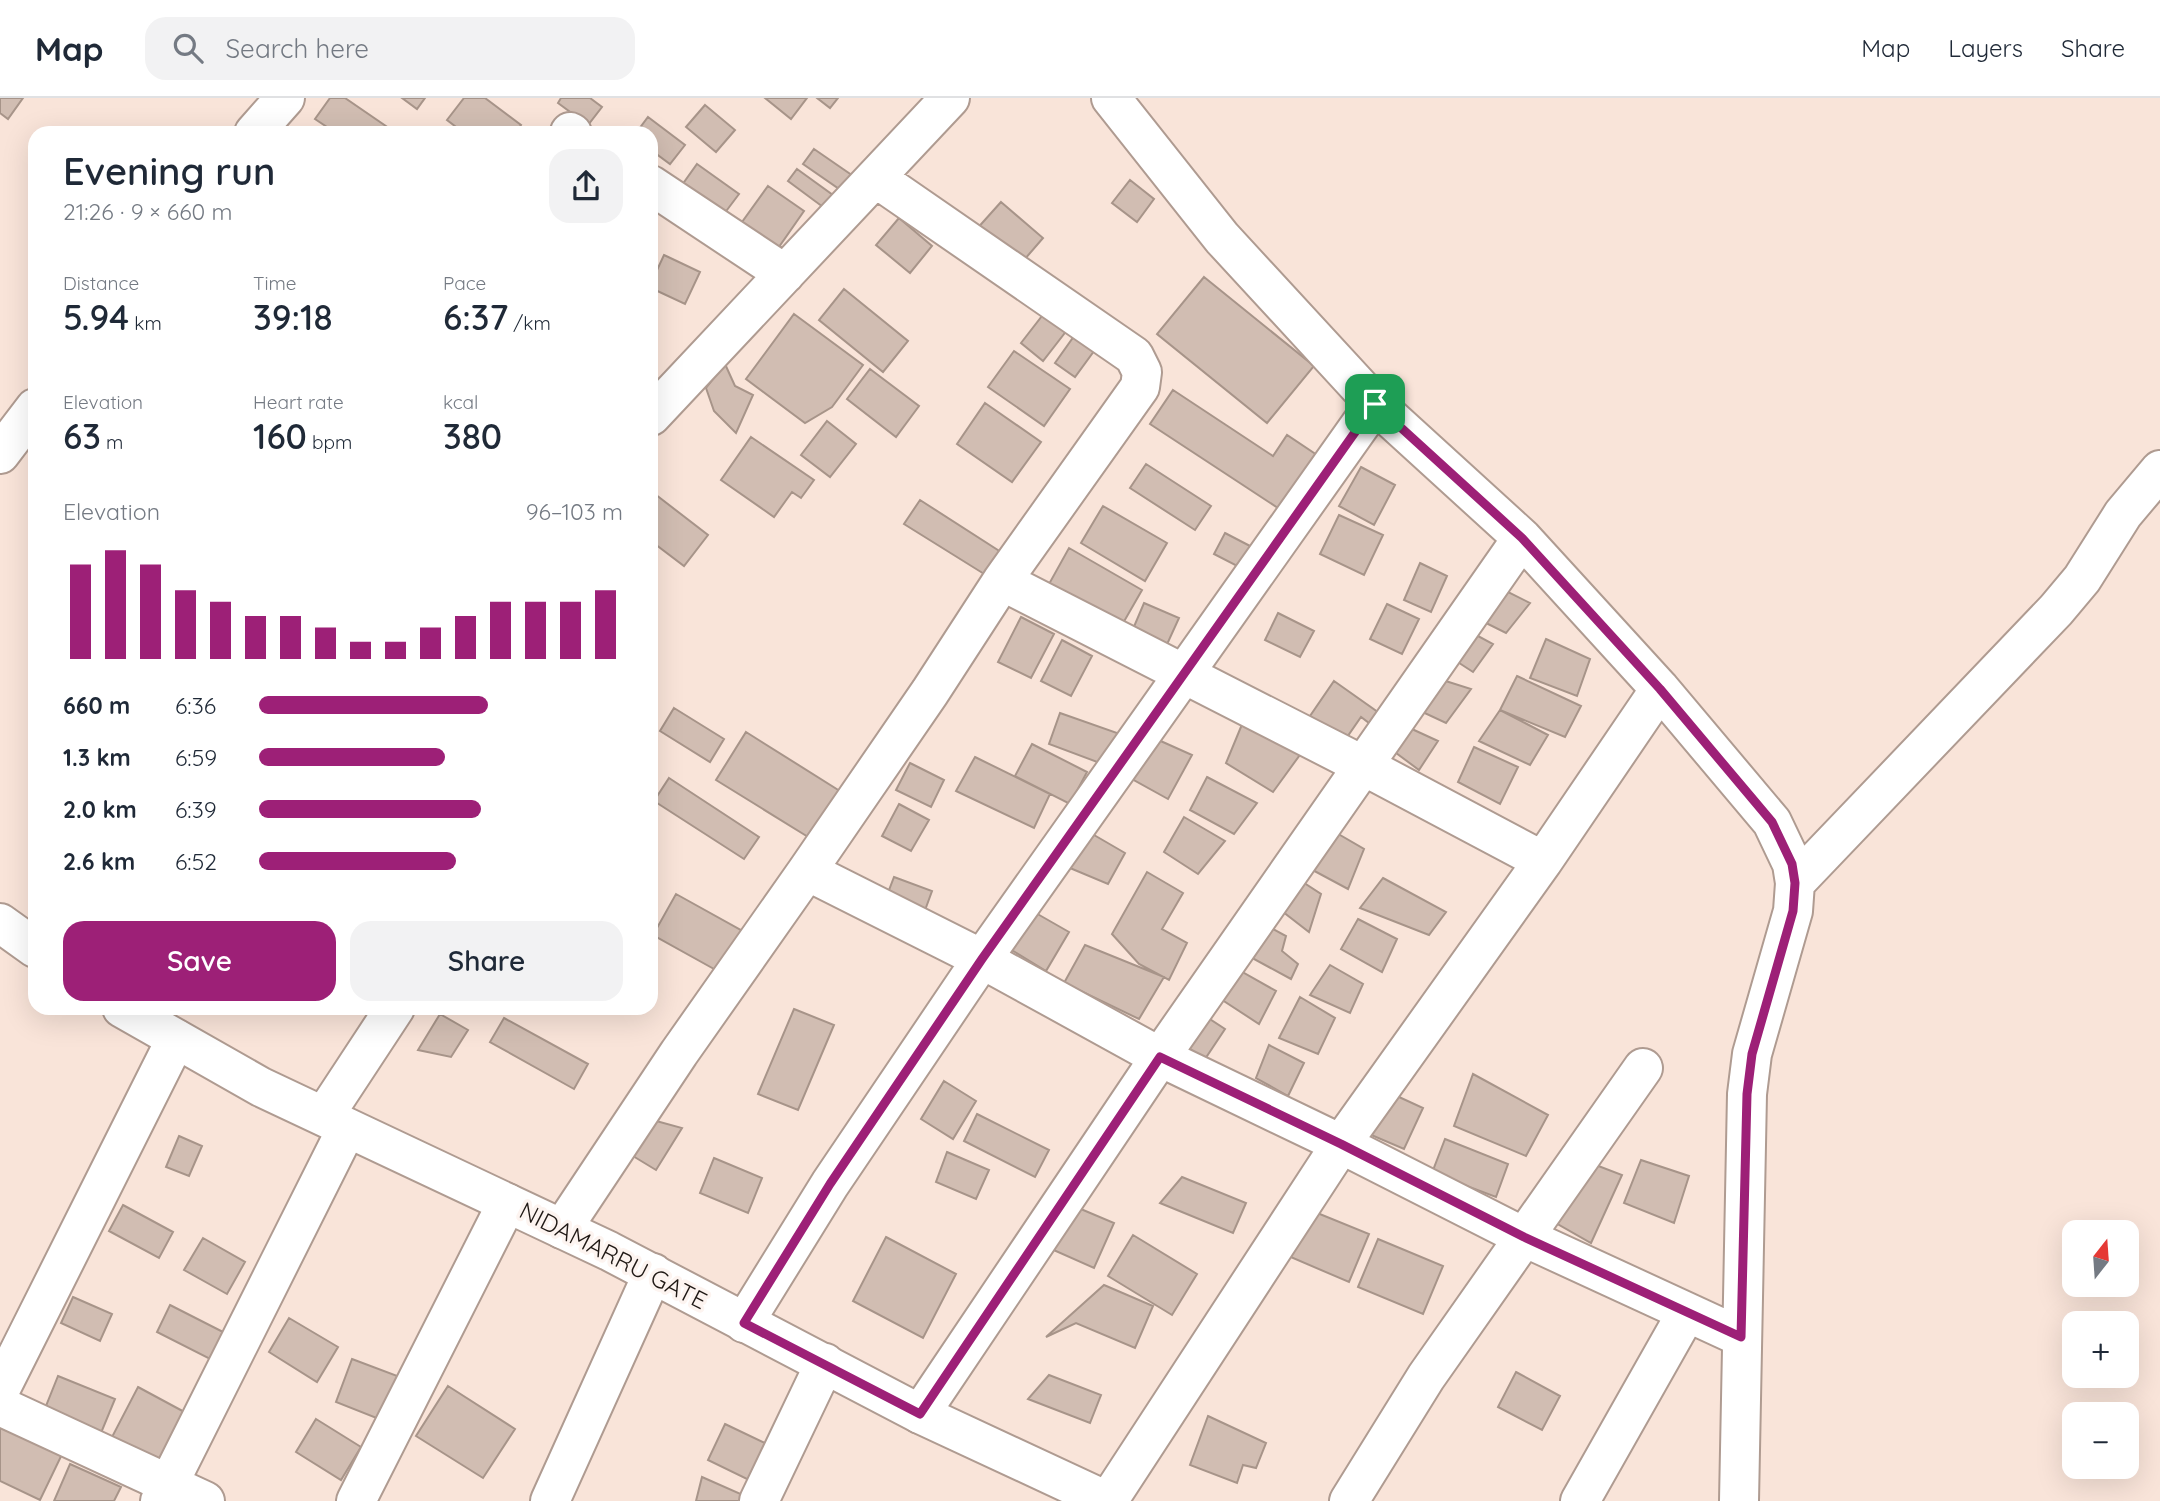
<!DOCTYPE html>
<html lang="en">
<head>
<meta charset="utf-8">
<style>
	body { margin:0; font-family:Quicksand,sans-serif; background:#f2f2f3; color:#1f2937; height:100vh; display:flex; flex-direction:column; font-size:26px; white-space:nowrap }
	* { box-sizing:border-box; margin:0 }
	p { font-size:23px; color:#747a83 }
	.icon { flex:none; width:38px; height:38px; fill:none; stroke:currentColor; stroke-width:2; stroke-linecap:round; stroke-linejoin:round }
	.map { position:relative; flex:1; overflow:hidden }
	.panel { position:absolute; left:28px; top:28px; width:630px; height:889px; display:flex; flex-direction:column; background:#fff; border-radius:21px; box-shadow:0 7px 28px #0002 }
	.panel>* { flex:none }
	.needle { width:46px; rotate:17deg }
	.buttons { position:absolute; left:2062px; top:1122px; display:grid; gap:14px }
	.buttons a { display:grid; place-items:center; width:77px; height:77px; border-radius:14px; background:#fff; box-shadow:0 7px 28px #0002; font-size:35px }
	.pin { position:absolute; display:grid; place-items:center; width:60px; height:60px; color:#fff; margin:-30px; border-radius:14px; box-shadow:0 4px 10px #0006 }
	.round { display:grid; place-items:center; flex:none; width:74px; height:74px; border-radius:21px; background:#f2f2f3 }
	.headline { display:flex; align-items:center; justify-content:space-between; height:119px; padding:0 35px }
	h1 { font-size:38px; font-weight:600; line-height:52px }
	.figures { display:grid; grid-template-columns:repeat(3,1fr); gap:10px; height:119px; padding:7px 35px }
	.figures div { display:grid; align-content:center }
	.figures b { font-size:35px; font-weight:600 }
	.figures small { font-size:19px; font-weight:400 }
	.figures p { font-size:19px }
	.chart { height:196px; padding:14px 35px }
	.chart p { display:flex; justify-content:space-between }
	.chart svg { width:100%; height:126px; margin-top:7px; stroke:#9d2077; stroke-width:6 }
	.cta { display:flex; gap:14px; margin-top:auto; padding:14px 35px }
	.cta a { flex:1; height:80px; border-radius:21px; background:#9d2077; color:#fff; font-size:28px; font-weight:600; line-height:80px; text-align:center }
	.cta a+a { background:#f2f2f3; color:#1f2937 }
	ul { padding:0 35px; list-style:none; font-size:23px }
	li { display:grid; grid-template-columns:112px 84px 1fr; align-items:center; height:52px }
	li i { height:18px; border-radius:9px; background:#9d2077 }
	header { display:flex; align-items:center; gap:42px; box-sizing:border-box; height:98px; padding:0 35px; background:#fff; border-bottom:2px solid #e0e1e3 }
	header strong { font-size:33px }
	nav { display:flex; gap:38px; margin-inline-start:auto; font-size:24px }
	.search { width:490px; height:63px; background:#f2f2f3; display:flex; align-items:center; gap:18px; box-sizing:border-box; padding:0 24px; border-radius:21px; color:#747a83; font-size:26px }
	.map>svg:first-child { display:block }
	.building { fill:#d1bdb2; stroke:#a79489; stroke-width:2 }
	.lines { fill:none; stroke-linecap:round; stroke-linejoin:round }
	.street-casing { stroke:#af9b91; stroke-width:42 }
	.secondary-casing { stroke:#af9b91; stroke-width:42 }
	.street { stroke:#fff; stroke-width:38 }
	.secondary { stroke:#fff; stroke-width:38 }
	.route-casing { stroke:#fff; stroke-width:14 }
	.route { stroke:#9d2077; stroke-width:9 }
	.labels { text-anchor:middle; stroke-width:7; stroke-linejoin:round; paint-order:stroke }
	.street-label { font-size:24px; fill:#1e1713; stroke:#fdf4f0 }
</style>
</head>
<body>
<header>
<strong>Map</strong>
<div class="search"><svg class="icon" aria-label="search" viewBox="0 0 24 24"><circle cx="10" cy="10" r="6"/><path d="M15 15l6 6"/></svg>Search here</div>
<nav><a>Map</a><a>Layers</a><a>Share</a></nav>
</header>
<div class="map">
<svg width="2160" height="1403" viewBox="0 0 2160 1403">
	<rect width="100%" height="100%" fill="#f9e4d9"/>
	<path class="building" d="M 0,0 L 23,0 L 8,21 L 0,15 Z
		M 330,0 L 345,0 L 396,35 L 336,35 L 315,21 Z
		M 402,0 L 425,0 L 417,11 Z
		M 464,0 L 485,0 L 521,27 L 515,35 L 464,35 L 447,22 Z
		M 561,0 L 590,0 L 602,9 L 588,27 L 558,5 Z
		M 765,0 L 807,0 L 791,21 Z
		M 817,0 L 838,0 L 830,10 Z
		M 705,7 L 735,32 L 716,54 L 686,29 Z
		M 648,19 L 685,47 L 670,66 L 651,52 L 651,35 L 636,35 Z
		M 814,51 L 856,80 L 845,95 L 803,66 Z
		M 697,66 L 739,96 L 724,116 L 682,87 Z
		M 797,71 L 837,100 L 827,112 L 788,83 Z
		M 1130,82 L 1154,101 L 1137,124 L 1112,105 Z
		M 768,88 L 804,113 L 774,156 L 737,131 Z
		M 1001,104 L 1043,140 L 1018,169 L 975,133 Z
		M 899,120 L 932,148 L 910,175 L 876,147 Z
		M 664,157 L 700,174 L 685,206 L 651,190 L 651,185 Z
		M 1204,179 L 1314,268 L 1267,325 L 1157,236 Z
		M 844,191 L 908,243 L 883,274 L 819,222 Z
		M 1049,209 L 1071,227 L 1043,263 L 1021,245 Z
		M 794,216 L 863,267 L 832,309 L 805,325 L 746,281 Z
		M 1077,234 L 1097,249 L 1075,279 L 1055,265 Z
		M 1014,253 L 1070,291 L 1044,328 L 988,289 Z
		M 725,266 L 735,288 L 753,297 L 736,335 L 714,313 L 706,290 Z
		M 870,271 L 919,308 L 896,339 L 847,301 Z
		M 1173,292 L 1273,358 L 1287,337 L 1317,357 L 1281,412 L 1150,326 Z
		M 985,305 L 1041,344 L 1012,384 L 957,346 Z
		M 827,323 L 856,346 L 830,379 L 801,357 Z
		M 751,339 L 814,382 L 801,400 L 792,394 L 774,419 L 721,382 Z
		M 1146,366 L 1211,408 L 1195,432 L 1130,390 Z
		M 1361,369 L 1395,387 L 1374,427 L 1339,408 Z
		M 651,393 L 708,437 L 684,468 L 651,443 Z
		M 920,402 L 1004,456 L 989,479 L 904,426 Z
		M 1103,408 L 1167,445 L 1145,483 L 1081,445 Z
		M 1339,417 L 1383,437 L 1364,477 L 1320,456 Z
		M 1225,435 L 1252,449 L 1241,470 L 1214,456 Z
		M 1069,450 L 1142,492 L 1122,527 L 1049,486 Z
		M 1420,465 L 1447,478 L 1431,514 L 1404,502 Z
		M 1494,487 L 1530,505 L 1506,535 L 1474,519 Z
		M 1144,505 L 1179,520 L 1164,553 L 1130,538 Z
		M 1387,506 L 1419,521 L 1402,556 L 1370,541 Z
		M 1278,515 L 1314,533 L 1300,559 L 1265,542 Z
		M 1021,519 L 1054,536 L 1031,580 L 998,564 Z
		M 1465,531 L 1493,546 L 1473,574 L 1447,557 Z
		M 1546,541 L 1590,561 L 1577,598 L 1530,580 Z
		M 1062,542 L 1092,558 L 1071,598 L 1041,583 Z
		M 1517,578 L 1581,608 L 1565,639 L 1500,612 Z
		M 1433,579 L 1471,591 L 1446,625 L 1414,610 Z
		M 1334,583 L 1382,617 L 1373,628 L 1361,619 L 1345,642 L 1310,618 Z
		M 674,610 L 724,641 L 710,664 L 660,633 Z
		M 1500,612 L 1548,637 L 1530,667 L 1479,643 Z
		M 1060,615 L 1120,636 L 1108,668 L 1049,646 Z
		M 1243,624 L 1302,654 L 1273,694 L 1226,665 Z
		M 1401,626 L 1438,643 L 1419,672 L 1388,649 Z
		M 746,634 L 843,695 L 813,742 L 716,682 Z
		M 1145,636 L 1192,657 L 1168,701 L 1123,676 Z
		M 1032,646 L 1087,674 L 1070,706 L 1015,678 Z
		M 1474,649 L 1518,669 L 1500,706 L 1458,684 Z
		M 975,659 L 1050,696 L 1034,730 L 956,693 Z
		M 910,665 L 944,682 L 931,709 L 896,692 Z
		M 1207,679 L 1257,705 L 1234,736 L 1190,712 Z
		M 669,680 L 759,739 L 744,761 L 654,703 Z
		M 899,706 L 929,722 L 911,753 L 882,738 Z
		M 1184,719 L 1225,743 L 1198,776 L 1164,754 Z
		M 1082,730 L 1125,755 L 1108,786 L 1058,765 Z
		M 1328,730 L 1364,751 L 1348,791 L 1307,769 Z
		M 1147,774 L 1183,795 L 1162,831 L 1187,845 L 1169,882 L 1139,866 L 1112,836 Z
		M 894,779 L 932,793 L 924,815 L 886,800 Z
		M 1295,779 L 1321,796 L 1309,834 L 1278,810 Z
		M 1383,780 L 1446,814 L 1429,837 L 1360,810 Z
		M 676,796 L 746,835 L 723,876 L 653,837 Z
		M 1027,810 L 1069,834 L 1046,873 L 1005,848 Z
		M 1358,821 L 1397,841 L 1382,874 L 1341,851 Z
		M 1262,825 L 1286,838 L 1282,853 L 1298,866 L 1291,881 L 1241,854 Z
		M 1085,847 L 1164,879 L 1139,921 L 1064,885 Z
		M 1230,867 L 1276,893 L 1259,926 L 1210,894 Z
		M 1330,867 L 1363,886 L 1350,915 L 1310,897 Z
		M 1300,899 L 1335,920 L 1318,956 L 1279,940 Z
		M 794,911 L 834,927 L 798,1012 L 758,996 Z
		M 1199,914 L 1225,931 L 1205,961 L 1178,943 Z
		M 440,916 L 468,932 L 451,959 L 418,952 Z
		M 504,920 L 588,966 L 574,991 L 490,944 Z
		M 1269,947 L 1304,965 L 1288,998 L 1256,980 Z
		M 1473,976 L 1548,1017 L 1526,1058 L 1454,1028 Z
		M 944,983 L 976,1003 L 953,1041 L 921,1021 Z
		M 1386,993 L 1423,1010 L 1404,1051 L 1362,1033 Z
		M 977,1016 L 1049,1052 L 1035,1079 L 964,1043 Z
		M 649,1021 L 682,1030 L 656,1072 L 628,1055 Z
		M 179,1038 L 202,1048 L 189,1078 L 166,1069 Z
		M 1445,1041 L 1508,1066 L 1496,1099 L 1432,1075 Z
		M 947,1054 L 989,1072 L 976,1101 L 936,1084 Z
		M 714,1060 L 762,1080 L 748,1115 L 700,1095 Z
		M 1641,1062 L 1689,1078 L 1674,1125 L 1624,1105 Z
		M 1588,1064 L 1622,1077 L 1591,1145 L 1540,1116 Z
		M 1182,1079 L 1246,1105 L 1233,1135 L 1160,1105 Z
		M 1069,1106 L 1114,1125 L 1094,1170 L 1049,1150 Z
		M 123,1107 L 173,1134 L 159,1160 L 109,1133 Z
		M 1305,1110 L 1369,1136 L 1349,1184 L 1286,1157 Z
		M 1133,1137 L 1197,1176 L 1172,1217 L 1108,1178 Z
		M 886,1139 L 956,1176 L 923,1240 L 853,1203 Z
		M 203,1140 L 245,1164 L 227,1196 L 184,1172 Z
		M 1378,1141 L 1443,1168 L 1423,1216 L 1358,1189 Z
		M 1104,1187 L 1153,1208 L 1135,1250 L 1076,1225 L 1046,1239 Z
		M 73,1199 L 112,1216 L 100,1243 L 61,1225 Z
		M 170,1207 L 229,1237 L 216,1264 L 157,1234 Z
		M 289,1220 L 338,1249 L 317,1284 L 269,1254 Z
		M 352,1261 L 400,1279 L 384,1323 L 336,1304 Z
		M 1516,1274 L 1560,1298 L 1542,1332 L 1498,1309 Z
		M 1049,1277 L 1101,1297 L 1090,1325 L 1028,1301 Z
		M 58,1278 L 115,1301 L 101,1335 L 44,1313 Z
		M 448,1288 L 515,1331 L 483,1380 L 416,1338 Z
		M 138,1289 L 190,1317 L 163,1367 L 112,1339 Z
		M 1208,1318 L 1266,1345 L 1256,1370 L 1243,1367 L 1237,1385 L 1190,1367 Z
		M 316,1321 L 361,1349 L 341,1382 L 296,1354 Z
		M 0,1326 L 65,1350 L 40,1402 L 0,1383 Z
		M 725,1326 L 769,1347 L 751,1383 L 708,1362 Z
		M 70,1366 L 121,1389 L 114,1403 L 54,1403 Z
		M 702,1379 L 743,1397 L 742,1403 L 696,1403 Z"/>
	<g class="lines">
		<defs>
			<path id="street" d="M 1111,0 L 1222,140 L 1375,306 L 1522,440 L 1660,591 L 1772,724 L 1792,766 L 1795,785 L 1793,813 L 1752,956 L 1747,996 L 1739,1403
				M 570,34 L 572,35
				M 254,35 L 285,0
				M 651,87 L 785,176
				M 651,318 L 950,0
				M 0,356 L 35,310
				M 1002,483 L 1364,668 L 1543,763
				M 807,773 L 982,861 L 1160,959 L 1341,1046 L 1524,1139 L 1741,1239
				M 1795,785 L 2056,512 L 2082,481 L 2123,416 L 2160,372
				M 324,1018 L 395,910
				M 562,1131 L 679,955 L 807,773 L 930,594 L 1002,483 L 1140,289 L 1142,274 L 1134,258 L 876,80
				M 744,1225 L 830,1086 L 982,861 L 1375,306
				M 0,1292 L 176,941
				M 0,1308 L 205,1403
				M 920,1316 L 1160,959 L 1522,440
				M 160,1403 L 347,1030
				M 356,1403 L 507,1105
				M 550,1403 L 653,1175
				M 759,1403 L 825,1265
				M 1108,1403 L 1341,1046 L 1543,763 L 1660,591
				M 1349,1403 L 1426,1279 L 1643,970
				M 1580,1403 L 1687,1214"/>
			<path id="secondary" d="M 0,825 L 35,850
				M 122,910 L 261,989 L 609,1153 L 920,1316 L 1107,1403"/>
		</defs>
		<use href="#street" class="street-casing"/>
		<use href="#secondary" class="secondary-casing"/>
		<use href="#street" class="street"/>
		<use href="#secondary" class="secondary"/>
	</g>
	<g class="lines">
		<defs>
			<path id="route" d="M 1375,306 L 1522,440 L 1660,591 L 1772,724 L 1792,766 L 1795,785 L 1793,813 L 1752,956 L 1747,996 L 1741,1239 L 1524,1139 L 1341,1046 L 1160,959 L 920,1316 L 744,1225 L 830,1086 L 982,861 Z"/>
		</defs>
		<use href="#route" class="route-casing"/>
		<use href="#route" class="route"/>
	</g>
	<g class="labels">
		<g class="street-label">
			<text transform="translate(613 1158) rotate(27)" y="8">NIDAMARRU GATE</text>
		</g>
	</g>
</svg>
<div class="buttons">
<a><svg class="needle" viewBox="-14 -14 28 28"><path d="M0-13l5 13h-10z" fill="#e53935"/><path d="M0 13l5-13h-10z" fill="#747a83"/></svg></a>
<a>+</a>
<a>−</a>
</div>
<div class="pin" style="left:1375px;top:306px;background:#1e9e55"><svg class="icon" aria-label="arrive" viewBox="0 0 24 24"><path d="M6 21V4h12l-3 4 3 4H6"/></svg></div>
<section class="panel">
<div class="headline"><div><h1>Evening run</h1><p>21:26 · 9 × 660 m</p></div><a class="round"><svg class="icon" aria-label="share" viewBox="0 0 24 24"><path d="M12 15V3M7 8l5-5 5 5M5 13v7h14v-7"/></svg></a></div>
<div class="figures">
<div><p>Distance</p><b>5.94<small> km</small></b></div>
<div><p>Time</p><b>39:18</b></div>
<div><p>Pace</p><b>6:37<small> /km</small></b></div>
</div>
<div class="figures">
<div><p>Elevation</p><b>63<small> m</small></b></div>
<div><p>Heart rate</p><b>160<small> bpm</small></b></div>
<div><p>kcal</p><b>380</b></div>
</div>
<div class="chart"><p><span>Elevation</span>96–103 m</p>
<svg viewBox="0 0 160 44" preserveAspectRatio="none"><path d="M5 44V11M15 44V6M25 44V11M35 44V20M45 44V24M55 44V29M65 44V29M75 44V33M85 44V38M95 44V38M105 44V33M115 44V29M125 44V24M135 44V24M145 44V24M155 44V20"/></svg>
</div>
<ul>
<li><b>660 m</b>6:36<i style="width:63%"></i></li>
<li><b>1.3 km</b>6:59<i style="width:51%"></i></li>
<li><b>2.0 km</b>6:39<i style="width:61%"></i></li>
<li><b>2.6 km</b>6:52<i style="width:54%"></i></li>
</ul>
<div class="cta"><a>Save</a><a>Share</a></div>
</section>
</div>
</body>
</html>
